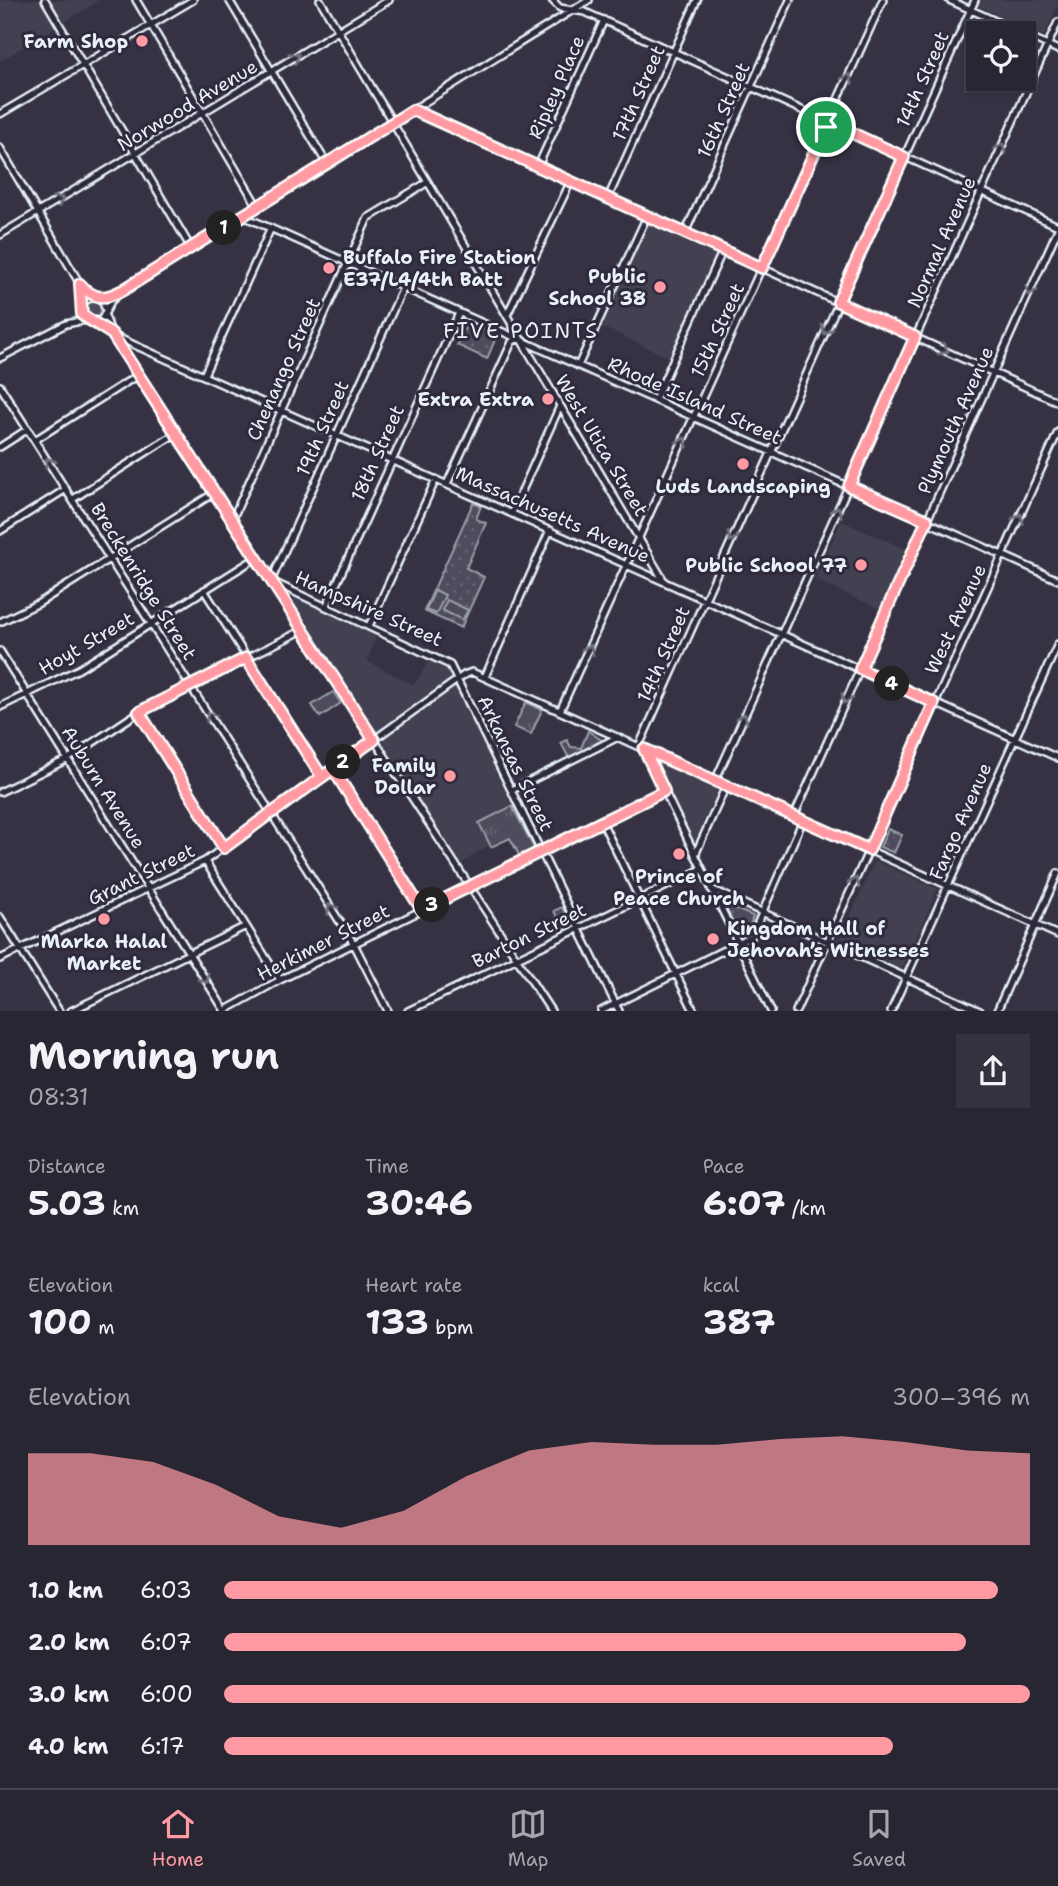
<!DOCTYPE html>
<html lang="en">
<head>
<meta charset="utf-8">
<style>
	body { margin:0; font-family:"Shantell Sans",sans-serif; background:#34323f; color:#f1f3f6; height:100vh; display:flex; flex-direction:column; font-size:26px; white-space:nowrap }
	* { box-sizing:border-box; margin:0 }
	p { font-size:23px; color:#a5a5ac }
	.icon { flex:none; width:38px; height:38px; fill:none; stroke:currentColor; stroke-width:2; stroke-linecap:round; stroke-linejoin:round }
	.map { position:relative; height:1011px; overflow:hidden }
	.drawer { display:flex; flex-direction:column; background:#282633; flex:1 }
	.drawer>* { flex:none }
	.fabs { position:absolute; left:966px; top:21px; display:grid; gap:14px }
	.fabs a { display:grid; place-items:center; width:70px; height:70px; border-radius:0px; background:#282633; box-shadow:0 2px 5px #0004,0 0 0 2px #44434e; font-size:35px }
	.pin { position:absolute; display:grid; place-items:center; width:60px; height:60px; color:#fff; margin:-30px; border:4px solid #fff; border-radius:50%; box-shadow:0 2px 7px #0007 }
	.km { position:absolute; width:35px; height:35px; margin:-18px; border-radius:50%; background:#222; color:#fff; font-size:19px; line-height:35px; text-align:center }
	.round { display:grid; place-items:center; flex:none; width:74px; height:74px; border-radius:0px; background:#34323f }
	.summary { display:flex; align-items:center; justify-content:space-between; height:119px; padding:0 28px }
	h1 { font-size:38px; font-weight:700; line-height:52px }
	.figures { display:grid; grid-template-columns:repeat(3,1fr); gap:10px; height:119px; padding:7px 28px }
	.figures div { display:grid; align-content:center }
	.figures b { font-size:35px; font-weight:700 }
	.figures small { font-size:19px; font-weight:400 }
	.figures p { font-size:19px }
	.chart { height:196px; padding:14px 28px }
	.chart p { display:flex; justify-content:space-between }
	.chart svg { width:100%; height:126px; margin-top:7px; fill:#ff9aa2; opacity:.7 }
	ul { padding:0 28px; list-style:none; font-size:23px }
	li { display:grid; grid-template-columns:112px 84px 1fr; align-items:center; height:52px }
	li i { height:18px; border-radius:9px; background:#ff9aa2 }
	.tab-bar { display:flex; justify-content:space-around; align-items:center; height:98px; border-top:2px solid #44434e; background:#282633; font-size:19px; color:#a5a5ac }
	.tab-bar a { display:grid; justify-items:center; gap:4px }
	.tab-bar .selected { color:#ff9aa2 }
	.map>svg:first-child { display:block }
	.built { fill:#433f51 }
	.grass { fill:url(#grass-tufts); stroke:#9a9eaa; stroke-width:2 }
	.park { fill:url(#park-dots); stroke:#9a9eaa; stroke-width:2 }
	.pitch { fill:#4d4b5c; stroke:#9a9eaa; stroke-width:2 }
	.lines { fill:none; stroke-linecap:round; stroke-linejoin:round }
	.minor-casing { stroke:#e8f1f8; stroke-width:10 }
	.minor { stroke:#2f2a3d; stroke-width:5 }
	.oneway { stroke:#70707e }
	.route-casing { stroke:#fff; stroke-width:14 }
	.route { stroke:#ff9aa2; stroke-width:9 }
	.poi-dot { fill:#ff9aa2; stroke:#2f2a3d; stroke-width:2.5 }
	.labels { text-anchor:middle; stroke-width:6; stroke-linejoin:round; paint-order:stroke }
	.poi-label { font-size:19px; font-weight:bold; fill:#e8f1f8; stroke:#2f2a3d; text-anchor:end }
	.street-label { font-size:19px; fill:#e8f1f8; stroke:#2f2a3d }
	.neighbourhood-label { font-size:21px; letter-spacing:2px; fill:#e8f1f8; stroke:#2f2a3d }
</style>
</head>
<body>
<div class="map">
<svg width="1058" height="1011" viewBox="0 0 1058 1011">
	<defs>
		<pattern id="grass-tufts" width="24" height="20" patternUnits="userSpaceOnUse" patternTransform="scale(1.75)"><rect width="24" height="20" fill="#4d4b5c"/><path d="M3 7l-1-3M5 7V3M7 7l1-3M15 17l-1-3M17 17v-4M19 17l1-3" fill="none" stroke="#676574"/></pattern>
		<pattern id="park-dots" width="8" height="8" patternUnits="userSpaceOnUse" patternTransform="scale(1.75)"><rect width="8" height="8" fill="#4d4b5c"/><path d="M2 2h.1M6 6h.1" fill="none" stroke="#676574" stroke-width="1.8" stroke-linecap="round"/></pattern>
	</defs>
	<rect width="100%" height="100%" fill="#363244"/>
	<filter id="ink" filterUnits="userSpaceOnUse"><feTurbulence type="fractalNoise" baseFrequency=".0143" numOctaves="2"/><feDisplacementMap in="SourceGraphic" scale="14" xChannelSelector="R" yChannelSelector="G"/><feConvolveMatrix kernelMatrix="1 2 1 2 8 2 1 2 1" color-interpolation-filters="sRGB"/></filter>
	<g filter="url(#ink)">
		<path class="built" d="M 0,0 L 100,0 L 0,61 Z
			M 981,0 L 1058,0 L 1058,5 L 1044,36 L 978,6 Z
			M 647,216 L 723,250 L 673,359 L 597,325 Z
			M 841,521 L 906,549 L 880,609 L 815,580 Z
			M 296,598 L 377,635 L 367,661 L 414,685 L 430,659 L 449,670 L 512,805 L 479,823 L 489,845 L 461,864 L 290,602 Z
			M 658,763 L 718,789 L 695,841 L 657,765 Z
			M 875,861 L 938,889 L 902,969 L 839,941 Z"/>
		<path class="grass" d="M85 310a8 8 0 1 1 16 0a8 8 0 1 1-16 0Z
			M 333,692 L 341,703 L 320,717 L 312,705 Z
			M 526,702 L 542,710 L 531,734 L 514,727 Z
			M 588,731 L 603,741 L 569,758 L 561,743 L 567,740 L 571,747 L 581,748 Z
			M 512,806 L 535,850 L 520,857 L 510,838 L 491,847 L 479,823 Z
			M 562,907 L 572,926 L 564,930 L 554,911 Z"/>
		<path class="park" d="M 467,323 L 497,335 L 487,359 L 457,345 Z
			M 473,503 L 481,506 L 476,519 L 486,523 L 466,568 L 484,577 L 461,628 L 424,611 Z
			M 888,829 L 902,835 L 894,853 L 880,847 Z
			M 723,904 L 753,916 L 748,933 L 739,938 Z"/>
		<path class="pitch" d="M 435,590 L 445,595 L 436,614 L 426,610 Z
			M 447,600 L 468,610 L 462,620 L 442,610 Z"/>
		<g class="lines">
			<defs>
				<path id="minor" d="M 45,0 L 191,248
					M 136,0 L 258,207
					M 229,0 L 327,164
					M 320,0 L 664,581
					M 552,0 L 560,8 L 585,12 L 1058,226
					M 949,0 L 1022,33
					M 1024,34 L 1058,50
					M 413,110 L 1058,402
					M 0,114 L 193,0
					M 0,148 L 80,284 L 93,297
					M 538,166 L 604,20
					M 608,198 L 697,0
					M 243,216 L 1058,580
					M 685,233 L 790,0
					M 0,235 L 389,0
					M 403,288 L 271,581 L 450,665 L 619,1011
					M 106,310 L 102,300 L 93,297 L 84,301 L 81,310 L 86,320 L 105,327 L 112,335 L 1058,758
					M 507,315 L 571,181
					M 105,316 L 112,335 L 175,434 L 551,1011
					M 94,322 L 102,319 L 111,301 L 123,290 L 589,0
					M 0,358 L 66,324 L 86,320
					M 578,366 L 647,216
					M 204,375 L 271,228
					M 0,386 L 354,944 L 388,1011
					M 655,400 L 723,250
					M 35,440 L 138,375
					M 0,447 L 28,429
					M 447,484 L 512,342 L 519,337
					M 73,499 L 175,434
					M 512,513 L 560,406
					M 232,520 L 368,218 L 428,182
					M 0,531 L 66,489
					M 204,590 L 322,777
					M 326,607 L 459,313
					M 0,622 L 39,603 L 214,493
					M 369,626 L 436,479
					M 0,651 L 225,1011
					M 485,677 L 550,530
					M 0,707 L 79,669 L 256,558
					M 560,711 L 883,0
					M 139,712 L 224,848
					M 639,746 L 975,0
					M 644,749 L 771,1011
					M 333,769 L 422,910
					M 715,781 L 1058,22
					M 512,790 L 618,737
					M 0,792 L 68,759 L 139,712 L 303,630
					M 794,816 L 1058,229
					M 602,822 L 694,1011
					M 695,855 L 726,786
					M 205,861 L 280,980
					M 711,889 L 980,1011
					M 0,917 L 59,1011
					M 0,959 L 205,861 L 464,675 L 472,672 L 1058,935
					M 71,1011 L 246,926
					M 224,1011 L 280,980 L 664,791
					M 408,1011 L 702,869
					M 601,1011 L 752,936 L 803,820
					M 796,1011 L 1058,432
					M 891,1011 L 1058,644
					M 997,1011 L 1058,873"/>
			</defs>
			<use href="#minor" class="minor-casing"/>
			<use href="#minor" class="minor"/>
		</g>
		<defs><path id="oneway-chevron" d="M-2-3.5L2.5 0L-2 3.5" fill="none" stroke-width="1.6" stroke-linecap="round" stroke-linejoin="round" transform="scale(1.75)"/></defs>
		<g class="oneway">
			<use href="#oneway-chevron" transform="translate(295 57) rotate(-31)"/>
			<use href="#oneway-chevron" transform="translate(848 78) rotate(-66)"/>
			<use href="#oneway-chevron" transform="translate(1001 148) rotate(-66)"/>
			<use href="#oneway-chevron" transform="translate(59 200) rotate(-31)"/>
			<use href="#oneway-chevron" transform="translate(1030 291) rotate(114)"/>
			<use href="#oneway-chevron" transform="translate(826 330) rotate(114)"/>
			<use href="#oneway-chevron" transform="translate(944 350) rotate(24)"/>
			<use href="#oneway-chevron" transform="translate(683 442) rotate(-66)"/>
			<use href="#oneway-chevron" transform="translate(49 462) rotate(-123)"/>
			<use href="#oneway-chevron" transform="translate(837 511) rotate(-65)"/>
			<use href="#oneway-chevron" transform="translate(1019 518) rotate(-66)"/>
			<use href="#oneway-chevron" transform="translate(732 537) rotate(114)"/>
			<use href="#oneway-chevron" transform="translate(589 649) rotate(-65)"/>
			<use href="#oneway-chevron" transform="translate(846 699) rotate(114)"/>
			<use href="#oneway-chevron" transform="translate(210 716) rotate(-122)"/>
			<use href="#oneway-chevron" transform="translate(743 718) rotate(-66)"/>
			<use href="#oneway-chevron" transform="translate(855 882) rotate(-66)"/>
			<use href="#oneway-chevron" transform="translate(331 908) rotate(-123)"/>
			<use href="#oneway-chevron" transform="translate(205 979) rotate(58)"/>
		</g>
	</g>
	<g class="lines" filter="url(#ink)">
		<defs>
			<path id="route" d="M 826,127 L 762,268 L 413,110 L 123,290 C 104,300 94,300 80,284 L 82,315 L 112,334 L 374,740 C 341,763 308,787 275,811 L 271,813 L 224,848 L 139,712 L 246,658 L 322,777 L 333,769 L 422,910 L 664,791 L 644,749 L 869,850 L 934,703 L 860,669 L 927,520 L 849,486 L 915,337 L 838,302 L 904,157 L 828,122 L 826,127"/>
		</defs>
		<use href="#route" class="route-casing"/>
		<use href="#route" class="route"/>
	</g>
	<g class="poi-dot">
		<circle cx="142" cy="41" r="7"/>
		<circle cx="329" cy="268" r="7"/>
		<circle cx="660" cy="287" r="7"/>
		<circle cx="548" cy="399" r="7"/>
		<circle cx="743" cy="464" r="7"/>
		<circle cx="861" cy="565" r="7"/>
		<circle cx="450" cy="776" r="7"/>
		<circle cx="679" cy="854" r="7"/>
		<circle cx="104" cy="919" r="7"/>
		<circle cx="713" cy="939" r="7"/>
	</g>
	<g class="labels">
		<g class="poi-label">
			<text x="128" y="48">Farm Shop</text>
			<text x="343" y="264" text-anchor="start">Buffalo Fire Station<tspan x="343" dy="22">E37/L4/4th Batt</tspan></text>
			<text x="646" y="283">Public<tspan x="646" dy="22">School 38</tspan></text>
			<text x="534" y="406">Extra Extra</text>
			<text x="743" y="493" text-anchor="middle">Luds Landscaping</text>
			<text x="847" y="572">Public School 77</text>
			<text x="436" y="772">Family<tspan x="436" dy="22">Dollar</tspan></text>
			<text x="679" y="883" text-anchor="middle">Prince of<tspan x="679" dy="22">Peace Church</tspan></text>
			<text x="727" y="935" text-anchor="start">Kingdom Hall of<tspan x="727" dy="22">Jehovah’s Witnesses</tspan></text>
			<text x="104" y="948" text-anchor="middle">Marka Halal<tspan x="104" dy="22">Market</tspan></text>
		</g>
		<g class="street-label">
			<text transform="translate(922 79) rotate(-66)" y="7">14th Street</text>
			<text transform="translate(556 87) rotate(-66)" y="7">Ripley Place</text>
			<text transform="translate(638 93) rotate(-66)" y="7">17th Street</text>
			<text transform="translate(187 105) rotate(-31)" y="7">Norwood Avenue</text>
			<text transform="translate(723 110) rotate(-66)" y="7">16th Street</text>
			<text transform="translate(941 242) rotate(-66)" y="7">Normal Avenue</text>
			<text transform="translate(717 330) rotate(-65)" y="7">15th Street</text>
			<text transform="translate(283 369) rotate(-66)" y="7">Chenango Street</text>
			<text transform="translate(695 400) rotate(24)" y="7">Rhode Island Street</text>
			<text transform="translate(955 420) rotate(-66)" y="7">Plymouth Avenue</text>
			<text transform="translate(322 428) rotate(-66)" y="7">19th Street</text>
			<text transform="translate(602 445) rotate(59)" y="7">West Utica Street</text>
			<text transform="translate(377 453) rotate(-66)" y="7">18th Street</text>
			<text transform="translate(553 514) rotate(24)" y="7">Massachusetts Avenue</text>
			<text transform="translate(144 581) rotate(58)" y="7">Breckenridge Street</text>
			<text transform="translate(369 608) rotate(24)" y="7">Hampshire Street</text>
			<text transform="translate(955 619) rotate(-65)" y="7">West Avenue</text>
			<text transform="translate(86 643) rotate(-30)" y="7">Hoyt Street</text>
			<text transform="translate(663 654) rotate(-66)" y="7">14th Street</text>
			<text transform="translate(516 763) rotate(64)" y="7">Arkansas Street</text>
			<text transform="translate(104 787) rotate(58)" y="7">Auburn Avenue</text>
			<text transform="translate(960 821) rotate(-66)" y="7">Fargo Avenue</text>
			<text transform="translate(141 874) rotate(-26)" y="7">Grant Street</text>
			<text transform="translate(529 935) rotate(-26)" y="7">Barton Street</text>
			<text transform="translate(323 942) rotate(-27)" y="7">Herkimer Street</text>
		</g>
		<g class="neighbourhood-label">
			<text x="521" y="338">FIVE POINTS</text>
		</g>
	</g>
</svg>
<div class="fabs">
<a><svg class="icon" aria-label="locate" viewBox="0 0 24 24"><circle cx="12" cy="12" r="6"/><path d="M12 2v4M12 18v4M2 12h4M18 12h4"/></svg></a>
</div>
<div class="pin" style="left:826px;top:127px;background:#1e9e55"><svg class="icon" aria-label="arrive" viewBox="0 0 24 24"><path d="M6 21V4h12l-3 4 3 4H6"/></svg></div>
<b class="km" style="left:224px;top:228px">1</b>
<b class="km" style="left:343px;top:762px">2</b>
<b class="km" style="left:432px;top:905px">3</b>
<b class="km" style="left:892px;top:684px">4</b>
</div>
<section class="drawer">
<div class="summary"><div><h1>Morning run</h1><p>08:31</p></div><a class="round"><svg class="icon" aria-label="share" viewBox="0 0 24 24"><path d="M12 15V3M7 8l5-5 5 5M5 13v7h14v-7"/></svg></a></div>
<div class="figures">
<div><p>Distance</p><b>5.03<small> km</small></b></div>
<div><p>Time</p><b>30:46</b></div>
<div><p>Pace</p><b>6:07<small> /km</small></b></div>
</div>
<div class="figures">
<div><p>Elevation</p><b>100<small> m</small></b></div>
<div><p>Heart rate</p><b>133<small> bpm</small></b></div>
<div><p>kcal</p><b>387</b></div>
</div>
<div class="chart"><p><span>Elevation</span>300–396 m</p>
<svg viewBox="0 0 160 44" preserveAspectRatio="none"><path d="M0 44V12L10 12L20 15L30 23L40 34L50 38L60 32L70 20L80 11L90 8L100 9L110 9L120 7L130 6L140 8L150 11L160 12V44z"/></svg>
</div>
<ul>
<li><b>1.0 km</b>6:03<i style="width:96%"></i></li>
<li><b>2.0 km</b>6:07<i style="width:92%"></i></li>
<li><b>3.0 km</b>6:00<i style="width:100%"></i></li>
<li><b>4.0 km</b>6:17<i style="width:83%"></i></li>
</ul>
</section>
<nav class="tab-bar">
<a class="selected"><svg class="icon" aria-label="home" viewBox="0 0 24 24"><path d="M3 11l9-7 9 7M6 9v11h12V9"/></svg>Home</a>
<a><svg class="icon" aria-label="map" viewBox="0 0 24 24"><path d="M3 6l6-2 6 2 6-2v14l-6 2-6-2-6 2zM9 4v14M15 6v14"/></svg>Map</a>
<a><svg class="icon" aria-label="saved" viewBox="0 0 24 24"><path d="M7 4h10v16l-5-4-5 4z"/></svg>Saved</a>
</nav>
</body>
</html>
